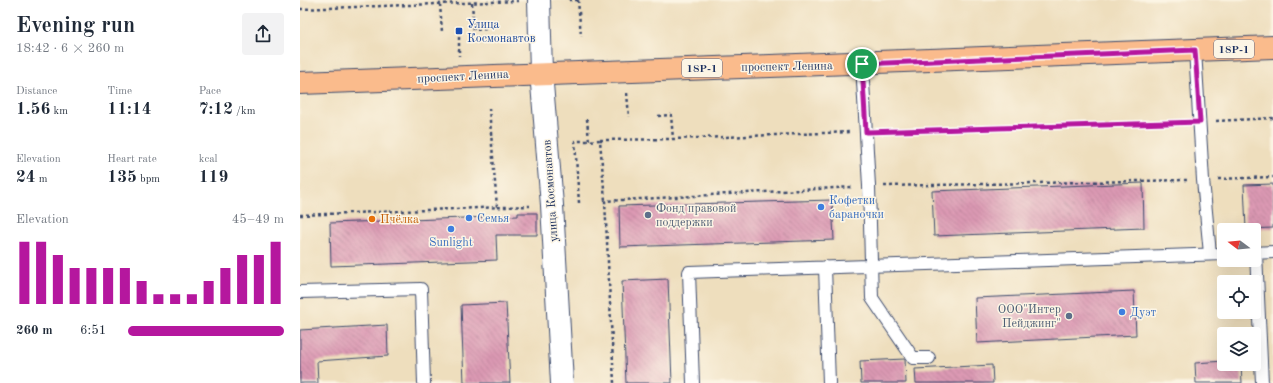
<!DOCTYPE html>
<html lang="en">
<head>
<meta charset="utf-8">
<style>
	body { margin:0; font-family:"Old Standard TT",serif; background:#f2f2f3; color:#1f2937; height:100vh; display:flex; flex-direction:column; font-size:15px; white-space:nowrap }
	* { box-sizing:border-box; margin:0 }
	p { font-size:13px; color:#747a83 }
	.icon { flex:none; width:22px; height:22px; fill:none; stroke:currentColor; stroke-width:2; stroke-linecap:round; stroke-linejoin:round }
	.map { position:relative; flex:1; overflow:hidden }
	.details { display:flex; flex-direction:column; background:#fff; width:300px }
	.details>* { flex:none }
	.needle { width:26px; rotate:286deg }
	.fabs { position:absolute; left:917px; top:223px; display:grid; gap:8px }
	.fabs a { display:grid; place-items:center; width:44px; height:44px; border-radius:4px; background:#fff; box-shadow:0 4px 16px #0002; font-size:20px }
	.pin { position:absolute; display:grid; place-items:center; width:34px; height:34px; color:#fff; margin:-17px; border:2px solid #fff; border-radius:50%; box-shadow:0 1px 4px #0007 }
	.round { display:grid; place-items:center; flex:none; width:42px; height:42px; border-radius:4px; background:#f2f2f3 }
	.headline { display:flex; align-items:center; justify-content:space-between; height:68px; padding:0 16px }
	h1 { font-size:22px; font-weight:700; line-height:30px }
	.metrics { display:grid; grid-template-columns:repeat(3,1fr); gap:6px; height:68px; padding:4px 16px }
	.metrics div { display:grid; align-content:center }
	.metrics b { font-size:17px; font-weight:700 }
	.metrics small { font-size:11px; font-weight:400 }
	.metrics p { font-size:11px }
	.chart { height:112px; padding:8px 16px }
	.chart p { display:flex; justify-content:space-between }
	.chart svg { width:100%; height:72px; margin-top:4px; stroke:#b5179e; stroke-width:6 }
	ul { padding:0 16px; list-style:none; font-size:13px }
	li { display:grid; grid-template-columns:64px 48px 1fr; align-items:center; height:30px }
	li i { height:10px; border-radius:5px; background:#b5179e }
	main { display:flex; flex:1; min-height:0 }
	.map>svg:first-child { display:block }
	.building { fill:url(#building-back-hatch) }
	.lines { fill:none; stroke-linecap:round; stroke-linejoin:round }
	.lane-casing { stroke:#3b496c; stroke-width:14 }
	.street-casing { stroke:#3b496c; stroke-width:24 }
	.primary-casing { stroke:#3b496c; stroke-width:24 }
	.path { stroke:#3b496c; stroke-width:2.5; stroke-dasharray:3 3; stroke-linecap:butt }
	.lane { stroke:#fff; stroke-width:12 }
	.street { stroke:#fff; stroke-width:22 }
	.primary { stroke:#fabb8c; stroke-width:22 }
	.route-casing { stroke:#fff; stroke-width:8 }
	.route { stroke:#b5179e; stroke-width:5 }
	.transit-dot { fill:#1a4fb4; stroke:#fcf5e5; stroke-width:1.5 }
	.shop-dot { fill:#3f7fe0; stroke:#fcf5e5; stroke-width:1.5 }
	.service-dot { fill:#5c6f8a; stroke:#fcf5e5; stroke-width:1.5 }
	.food-dot { fill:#e8710a; stroke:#fcf5e5; stroke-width:1.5 }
	.labels { text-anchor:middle; stroke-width:3; stroke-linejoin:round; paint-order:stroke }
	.shield { fill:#fcf5e5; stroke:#5e6a86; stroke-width:1 }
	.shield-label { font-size:11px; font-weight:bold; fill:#1b2f5e }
	.transit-label { font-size:12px; fill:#164399; stroke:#fcf5e5; text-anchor:start }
	.street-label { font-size:12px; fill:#1b2f5e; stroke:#fcf5e5 }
	.shop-label { font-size:12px; fill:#366cbe; stroke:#fcf5e5; text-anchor:start }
	.service-label { font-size:12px; fill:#4e5e75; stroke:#fcf5e5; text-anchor:start }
	.food-label { font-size:12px; fill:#c56008; stroke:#fcf5e5; text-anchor:start }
</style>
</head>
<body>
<main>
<section class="details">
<div class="headline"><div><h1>Evening run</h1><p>18:42 · 6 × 260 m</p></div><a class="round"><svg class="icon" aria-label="share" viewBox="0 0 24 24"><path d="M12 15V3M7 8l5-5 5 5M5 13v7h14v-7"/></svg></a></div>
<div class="metrics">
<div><p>Distance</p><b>1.56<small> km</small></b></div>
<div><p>Time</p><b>11:14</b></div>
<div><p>Pace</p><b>7:12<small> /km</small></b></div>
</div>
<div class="metrics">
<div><p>Elevation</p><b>24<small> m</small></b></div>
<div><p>Heart rate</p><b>135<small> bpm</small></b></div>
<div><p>kcal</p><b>119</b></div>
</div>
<div class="chart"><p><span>Elevation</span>45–49 m</p>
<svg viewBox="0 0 160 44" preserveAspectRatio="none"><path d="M5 44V6M15 44V6M25 44V14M35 44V22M45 44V22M55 44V22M65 44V22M75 44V30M85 44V38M95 44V38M105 44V38M115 44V30M125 44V22M135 44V14M145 44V14M155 44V6"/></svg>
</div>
<ul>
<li><b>260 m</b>6:51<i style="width:100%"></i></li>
</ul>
</section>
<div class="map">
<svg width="973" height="383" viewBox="0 0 973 383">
	<defs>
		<pattern id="building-back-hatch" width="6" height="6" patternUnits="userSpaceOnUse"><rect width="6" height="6" fill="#dc99b3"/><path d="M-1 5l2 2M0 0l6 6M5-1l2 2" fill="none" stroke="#b27d95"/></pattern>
	</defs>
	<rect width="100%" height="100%" fill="#fcf5e5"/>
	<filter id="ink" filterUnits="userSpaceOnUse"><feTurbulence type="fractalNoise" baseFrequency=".025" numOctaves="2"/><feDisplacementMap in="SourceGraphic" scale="8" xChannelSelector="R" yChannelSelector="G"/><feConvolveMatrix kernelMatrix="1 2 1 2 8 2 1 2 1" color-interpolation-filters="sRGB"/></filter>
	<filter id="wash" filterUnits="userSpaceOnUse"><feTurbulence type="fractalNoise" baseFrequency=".012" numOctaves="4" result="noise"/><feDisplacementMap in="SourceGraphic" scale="16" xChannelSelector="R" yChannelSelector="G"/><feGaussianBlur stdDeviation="0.9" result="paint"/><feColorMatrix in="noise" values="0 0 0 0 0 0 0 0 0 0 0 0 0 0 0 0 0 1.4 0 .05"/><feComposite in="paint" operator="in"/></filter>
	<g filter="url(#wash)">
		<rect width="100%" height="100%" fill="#eedebd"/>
		<g id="blocks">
			<path class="building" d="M 843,183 L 844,228 L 634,236 L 632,191 Z
				M 973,184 L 973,228 L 946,229 L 944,185 Z
				M 532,200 L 534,240 L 320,247 L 319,206 Z
				M 218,213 L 237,213 L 237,235 L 196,235 L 197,260 L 31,266 L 30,223 L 218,216 Z
				M 368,279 L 372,383 L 326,383 L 322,281 Z
				M 834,291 L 836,335 L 677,343 L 675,298 Z
				M 206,303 L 210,383 L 164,383 L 161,305 Z
				M 87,325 L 88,356 L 17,361 L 18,383 L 0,383 L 0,330 Z
				M 605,359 L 606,383 L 561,383 L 560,361 Z
				M 924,361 L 924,364 L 941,364 L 942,383 L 896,383 L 895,363 Z
				M 692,365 L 693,383 L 616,383 L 615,369 Z"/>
		</g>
	</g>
	<g filter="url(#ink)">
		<use href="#blocks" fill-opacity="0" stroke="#3b496c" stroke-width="1"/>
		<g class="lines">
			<defs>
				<path id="lane" d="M 895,50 L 903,180 L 910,254
					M 562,64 L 569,186 L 572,298 L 613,358 L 629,358
					M 954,253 L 973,252
					M 956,253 L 962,383
					M 525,267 L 529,383
					M 0,292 L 121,289 L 124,383
					M 393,383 L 389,272 L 924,254"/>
				<path id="street" d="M 239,0 L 241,72 L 252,205 L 262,383"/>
				<path id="primary" d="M 0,83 C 324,69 649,62 973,47"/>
			</defs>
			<use href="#lane" class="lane-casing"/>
			<use href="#street" class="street-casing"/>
			<use href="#primary" class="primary-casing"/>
			<path class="path" d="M 269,0 L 281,0
				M 278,0 L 281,36
				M 172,3 L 174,30 L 186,29
				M 140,4 L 142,32
				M 0,9 L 218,1
				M 159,31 L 159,56
				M 327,93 L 329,117
				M 189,108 L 197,207
				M 358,116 L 371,115 L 373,139
				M 287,119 L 289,141 L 300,140 L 305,201
				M 916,121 L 973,118
				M 583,131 L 883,122
				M 300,140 L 373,139 L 550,132
				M 918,179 L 973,177
				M 584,186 L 887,180
				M 279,203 L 275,141 L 289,141
				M 0,215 L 230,206
				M 314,383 L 305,201 L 553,187"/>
			<use href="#lane" class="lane"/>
			<use href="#street" class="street"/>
			<use href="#primary" class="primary"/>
		</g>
	</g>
	<g class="lines" filter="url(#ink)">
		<defs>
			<path id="route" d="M 895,50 L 900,122 L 566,132 L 562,64 Z"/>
		</defs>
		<use href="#route" class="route-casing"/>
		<use href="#route" class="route"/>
	</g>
	<rect class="transit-dot" x="155" y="27" width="8" height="8" rx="2"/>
	<g class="shop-dot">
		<circle cx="521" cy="207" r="4"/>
		<circle cx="169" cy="218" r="4"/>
		<circle cx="151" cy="229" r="4"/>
		<circle cx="822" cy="312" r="4"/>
	</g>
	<g class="service-dot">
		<circle cx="348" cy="215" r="4"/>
		<circle cx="769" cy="316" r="4"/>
	</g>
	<circle class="food-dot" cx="72" cy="219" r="4"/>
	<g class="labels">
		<g class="shield">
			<rect x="914" y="40" width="40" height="18" rx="3"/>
			<rect x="382" y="59" width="40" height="18" rx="3"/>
		</g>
		<g class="shield-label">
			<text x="934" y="53">18Р-1</text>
			<text x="402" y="72">18Р-1</text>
		</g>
		<g class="transit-label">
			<text x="167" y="28">Улица<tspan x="167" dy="14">Космонавтов</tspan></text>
		</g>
		<g class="street-label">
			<text transform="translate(487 66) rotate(-1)" y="4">проспект Ленина</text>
			<text transform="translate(163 76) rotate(-3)" y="4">проспект Ленина</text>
			<text transform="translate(250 191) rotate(-94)" y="4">улица Космонавтов</text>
		</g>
		<g class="shop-label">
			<text x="529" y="204">Кофетки<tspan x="529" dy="14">бараночки</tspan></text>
			<text x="177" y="222">Семья</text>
			<text x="151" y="246" text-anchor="middle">Sunlight</text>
			<text x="830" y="316">Дуэт</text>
		</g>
		<g class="service-label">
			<text x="356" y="212">Фонд правовой<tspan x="356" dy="14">поддержки</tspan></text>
			<text x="761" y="313" text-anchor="end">ООО"Интер<tspan x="761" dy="14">Пейджинг"</tspan></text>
		</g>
		<g class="food-label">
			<text x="80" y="223">Пчёлка</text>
		</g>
	</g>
</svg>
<div class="fabs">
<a><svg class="needle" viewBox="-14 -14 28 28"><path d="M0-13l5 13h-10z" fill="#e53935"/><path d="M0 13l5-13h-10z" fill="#747a83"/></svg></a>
<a><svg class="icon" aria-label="locate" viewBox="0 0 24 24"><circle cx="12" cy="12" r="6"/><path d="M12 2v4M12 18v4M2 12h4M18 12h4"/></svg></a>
<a><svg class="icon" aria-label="layers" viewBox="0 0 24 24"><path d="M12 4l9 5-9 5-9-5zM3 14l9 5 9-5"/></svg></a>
</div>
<div class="pin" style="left:562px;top:64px;background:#1e9e55"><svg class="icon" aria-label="arrive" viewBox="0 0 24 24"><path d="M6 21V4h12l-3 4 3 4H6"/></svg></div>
</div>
</main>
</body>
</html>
